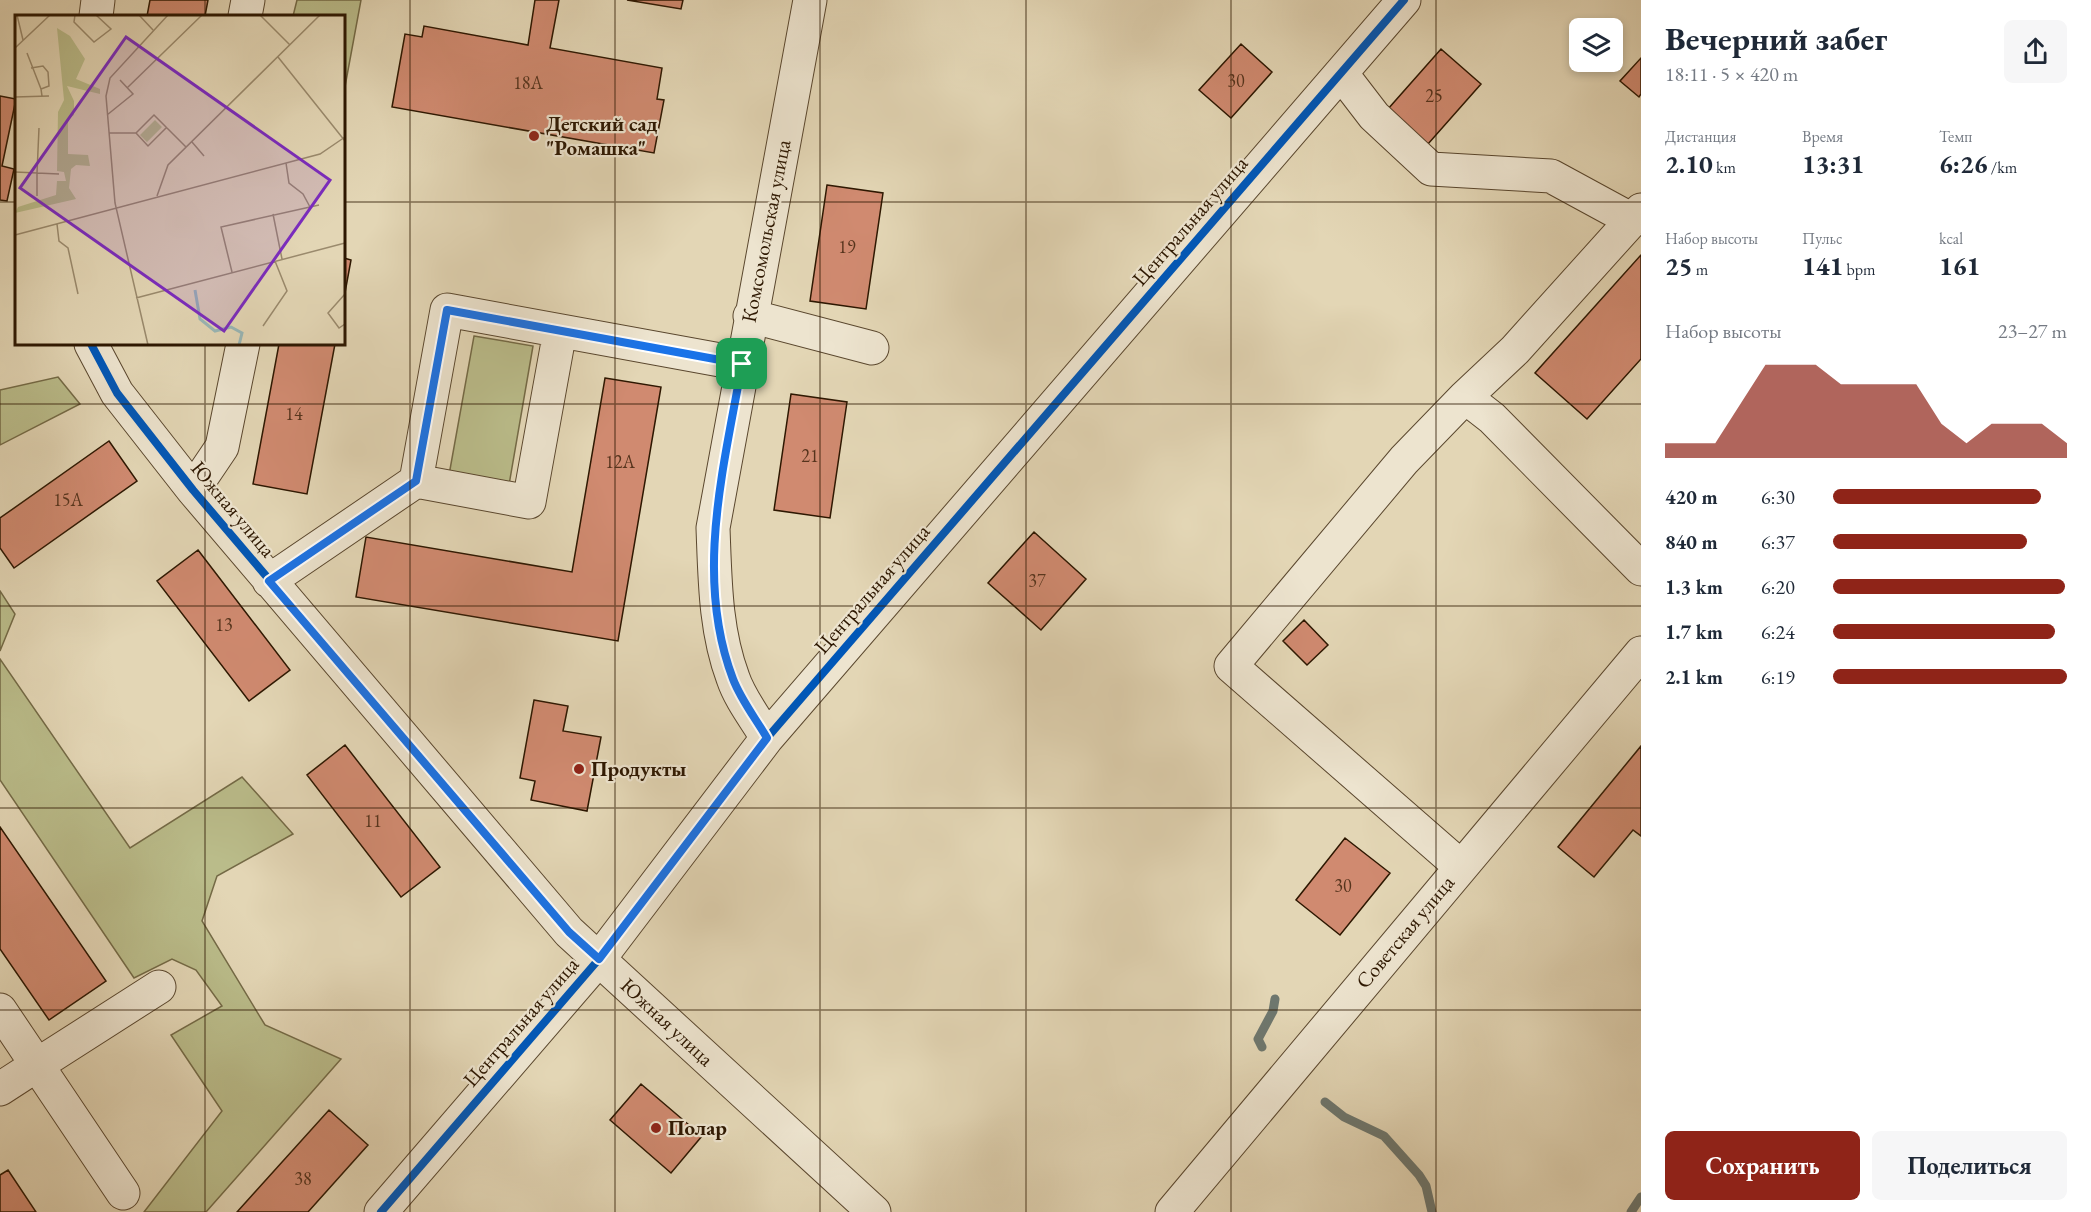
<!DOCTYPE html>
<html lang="ru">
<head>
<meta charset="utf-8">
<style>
	body { margin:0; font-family:"EB Garamond",serif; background:#f6f6f7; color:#1f2937; height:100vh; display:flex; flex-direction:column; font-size:22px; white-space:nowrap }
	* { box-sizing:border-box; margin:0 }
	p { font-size:20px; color:#747a83 }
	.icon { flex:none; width:33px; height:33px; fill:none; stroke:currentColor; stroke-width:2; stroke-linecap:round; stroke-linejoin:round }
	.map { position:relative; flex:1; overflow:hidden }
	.sheet { display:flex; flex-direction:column; background:#fff; width:450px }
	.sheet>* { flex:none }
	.fabs { position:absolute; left:1569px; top:18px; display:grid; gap:12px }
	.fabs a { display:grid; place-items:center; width:54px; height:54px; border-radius:9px; background:#fff; box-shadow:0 3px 9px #0003; font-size:30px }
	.pin { position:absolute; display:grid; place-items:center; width:51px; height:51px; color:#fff; margin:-26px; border-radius:12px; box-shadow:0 3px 9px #0006 }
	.round { display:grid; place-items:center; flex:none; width:63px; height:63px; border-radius:9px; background:#f6f6f7 }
	.headline { display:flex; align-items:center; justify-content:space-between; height:102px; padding:0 24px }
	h1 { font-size:33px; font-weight:700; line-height:45px }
	.stats { display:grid; grid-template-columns:repeat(3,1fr); gap:9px; height:102px; padding:6px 24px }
	.stats div { display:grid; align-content:center }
	.stats b { font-size:26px; font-weight:700 }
	.stats small { font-size:16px; font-weight:400 }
	.stats p { font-size:16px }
	.chart { height:168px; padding:12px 24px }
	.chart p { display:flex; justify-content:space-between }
	.chart svg { width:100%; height:108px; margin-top:6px; fill:#8f2418; opacity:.7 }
	.button { display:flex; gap:12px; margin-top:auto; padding:12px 24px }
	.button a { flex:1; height:69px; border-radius:9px; background:#8f2418; color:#fff; font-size:24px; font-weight:700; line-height:69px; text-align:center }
	.button a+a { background:#f6f6f7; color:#1f2937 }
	ul { padding:0 24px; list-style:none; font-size:20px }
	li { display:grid; grid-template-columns:96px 72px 1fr; align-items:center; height:45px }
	li i { height:15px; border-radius:8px; background:#8f2418 }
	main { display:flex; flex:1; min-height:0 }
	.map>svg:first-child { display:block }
	.green { fill:#babc8a; stroke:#746a46; stroke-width:1.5 }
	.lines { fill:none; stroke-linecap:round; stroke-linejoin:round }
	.stream { stroke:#6e776e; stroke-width:9 }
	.building { fill:#d08a70; stroke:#2d1701; stroke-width:1.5 }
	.minor-casing { stroke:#5a472e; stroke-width:35 }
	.minor { stroke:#ede4cf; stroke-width:33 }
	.cycleway-casing { stroke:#ede4cf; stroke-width:11 }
	.cycleway { stroke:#0057b8; stroke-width:8 }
	.route-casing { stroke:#fff; stroke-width:12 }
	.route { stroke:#1a73e8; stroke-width:8 }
	.grid { fill:none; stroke:#2d1701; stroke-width:1.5; stroke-opacity:0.55 }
	.poi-dot { fill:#8f2418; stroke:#ede4cf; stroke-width:2 }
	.labels { text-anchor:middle; stroke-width:4.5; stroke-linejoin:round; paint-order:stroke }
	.number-label { font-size:18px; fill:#56341d }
	.poi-label { font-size:21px; font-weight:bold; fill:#2d1701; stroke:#ede4cf; text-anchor:start }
	.street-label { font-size:21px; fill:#2d1701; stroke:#ede4cf }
	.inset-river { fill:none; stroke:#99b7b7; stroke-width:3 }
	.inset-road { fill:none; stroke:#9a8a6d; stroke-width:1.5 }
	.view { fill:#7b2cbf; fill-opacity:0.15; stroke:#7b2cbf; stroke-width:3 }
	.inset-edge { fill:none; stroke:#2d1701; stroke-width:3 }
</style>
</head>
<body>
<main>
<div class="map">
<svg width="1641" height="1212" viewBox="0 0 1641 1212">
	<rect width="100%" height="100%" fill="#e3d6b5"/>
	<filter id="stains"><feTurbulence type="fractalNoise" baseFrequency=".00333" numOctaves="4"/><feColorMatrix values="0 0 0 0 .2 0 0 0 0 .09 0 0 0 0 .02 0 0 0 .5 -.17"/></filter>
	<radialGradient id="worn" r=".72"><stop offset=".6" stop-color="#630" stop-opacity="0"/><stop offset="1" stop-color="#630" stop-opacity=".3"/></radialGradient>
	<path class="green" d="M 297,0 L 361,0 L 344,92 L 344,16 L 293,16 Z
		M 474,336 L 533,346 L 509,485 L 449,475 Z
		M 58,377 L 80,404 L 0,445 L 0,390 Z
		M 0,591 L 15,614 L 0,651 Z
		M 0,659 L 130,848 L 242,777 L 293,834 L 217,876 L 202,921 L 265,1025 L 341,1059 L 206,1212 L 144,1212 L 222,1111 L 171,1035 L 222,1006 L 196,970 L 172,959 L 134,978 L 0,780 Z"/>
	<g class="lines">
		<path class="stream" d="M 1262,1047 L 1258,1039 L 1273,1011 L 1275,999
			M 1325,1102 L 1344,1117 L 1384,1136 L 1419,1175 L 1426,1186 L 1432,1212
			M 1631,1212 L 1641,1197"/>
	</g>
	<path class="building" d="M 150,0 L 208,0 L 205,16 L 147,16 Z
		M 535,0 L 559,0 L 550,48 L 662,68 L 657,99 L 664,100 L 654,153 L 392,107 L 405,34 L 422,37 L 424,26 L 528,45 Z
		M 627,0 L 683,0 L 681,9 Z
		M 1241,44 L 1272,72 L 1231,118 L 1199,90 Z
		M 1441,49 L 1481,84 L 1428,144 L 1388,109 Z
		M 1641,58 L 1641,94 L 1639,97 L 1620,81 Z
		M 0,96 L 16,99 L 2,166 L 14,169 L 7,201 L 0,200 Z
		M 827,185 L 883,193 L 866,309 L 810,301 Z
		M 1641,255 L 1641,359 L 1587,419 L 1535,373 Z
		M 344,258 L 351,260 L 344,298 Z
		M 279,344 L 335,344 L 307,494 L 253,484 Z
		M 605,378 L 661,387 L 618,641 L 356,597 L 366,537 L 572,572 Z
		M 791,394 L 847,402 L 830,518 L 774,510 Z
		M 109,441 L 137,481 L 14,568 L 0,548 L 0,518 Z
		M 1034,532 L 1086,579 L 1041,630 L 988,583 Z
		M 198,550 L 290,670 L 249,701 L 157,581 Z
		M 1304,620 L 1328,645 L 1307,665 L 1283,641 Z
		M 534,700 L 568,706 L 563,731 L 601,737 L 587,811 L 531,800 L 535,781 L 520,778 Z
		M 345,745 L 440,867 L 401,897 L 307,775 Z
		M 1641,746 L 1641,836 L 1633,830 L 1594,877 L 1558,847 Z
		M 0,827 L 106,981 L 49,1020 L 0,949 Z
		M 1345,838 L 1390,873 L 1340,935 L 1296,900 Z
		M 641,1084 L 702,1136 L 671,1173 L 610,1120 Z
		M 329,1110 L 368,1145 L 308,1212 L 237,1212 Z
		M 8,1170 L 36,1212 L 0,1212 L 0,1175 Z"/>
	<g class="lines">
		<defs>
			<path id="minor" d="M 96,16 L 98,0
				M 245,16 L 248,0
				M 1341,73 L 1374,116 L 1431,169 L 1551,176 L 1632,220
				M 750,316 L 872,348
				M 91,344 L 117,393 L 193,490 L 569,932 L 874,1212
				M 1465,397 L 1492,418 L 1641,569
				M 416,481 L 529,502 L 560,331
				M 193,490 L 222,447 L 243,344
				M 269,581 L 416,481 L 447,310 L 742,364
				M 767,738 C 756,719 740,699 733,678 C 715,630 715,579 713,528 L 810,0
				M 1460,866 L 1231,666 L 1404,460 L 1465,397 L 1515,350 L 1641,210
				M 0,1010 L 37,1065 L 0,1089
				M 123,1193 L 37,1065 L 159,987
				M 381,1212 L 599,959 L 767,738 L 1404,0
				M 1172,1212 L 1641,653"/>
		</defs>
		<use href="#minor" class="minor-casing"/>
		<use href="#minor" class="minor"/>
		<defs>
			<path id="cycleway" d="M 91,344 L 117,393 L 193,490 L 569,932 L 599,959
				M 381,1212 L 599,959 L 767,738 L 1404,0"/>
		</defs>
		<use href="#cycleway" class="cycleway-casing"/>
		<use href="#cycleway" class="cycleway"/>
	</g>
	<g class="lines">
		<defs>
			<path id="route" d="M 447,310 L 742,364 C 724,467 694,577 733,679 C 741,700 756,719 767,738 L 599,959 L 569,932 L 269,581 L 416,481 Z"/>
		</defs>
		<use href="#route" class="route-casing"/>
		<use href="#route" class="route"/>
	</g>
	<path class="grid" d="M 205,0 L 205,16M 410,0 L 410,1212M 615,0 L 615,1212M 820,0 L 820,1212M 1026,0 L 1026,1212M 1231,0 L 1231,1212M 1436,0 L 1436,1212M 0,202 L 16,202M 344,202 L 1641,202M 205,344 L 205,1212M 0,404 L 1641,404M 0,606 L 1641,606M 0,808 L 1641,808M 0,1010 L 1641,1010"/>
	<g class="poi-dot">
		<circle cx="534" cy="136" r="6"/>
		<circle cx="579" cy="769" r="6"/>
		<circle cx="656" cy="1128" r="6"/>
	</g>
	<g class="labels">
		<g class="number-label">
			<text x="1236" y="87">30</text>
			<text x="528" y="89">18А</text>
			<text x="1434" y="102">25</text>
			<text x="847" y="253">19</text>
			<text x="294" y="420">14</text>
			<text x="810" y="462">21</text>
			<text x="620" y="468">12А</text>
			<text x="68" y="506">15А</text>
			<text x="1037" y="587">37</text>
			<text x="224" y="631">13</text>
			<text x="373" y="827">11</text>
			<text x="1343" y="892">30</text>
			<text x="303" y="1185">38</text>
		</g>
		<g class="poi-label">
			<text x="546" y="131">Детский сад<tspan x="546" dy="24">"Ромашка"</tspan></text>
			<text x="591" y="776">Продукты</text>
			<text x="668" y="1135">Полар</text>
		</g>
		<g class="street-label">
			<text transform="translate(1190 221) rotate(-49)" y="7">Центральная улица</text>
			<text transform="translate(766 231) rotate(-79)" y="7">Комсомольская улица</text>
			<text transform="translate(233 509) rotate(50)" y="7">Южная улица</text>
			<text transform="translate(872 589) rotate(-49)" y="7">Центральная улица</text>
			<text transform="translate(1405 932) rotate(-50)" y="7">Советская улица</text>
			<text transform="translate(521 1022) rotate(-49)" y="7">Центральная улица</text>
			<text transform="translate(667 1022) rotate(43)" y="7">Южная улица</text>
		</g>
	</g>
	<g transform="translate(15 15)">
		<rect width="330" height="330" fill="#e3d6b5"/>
		<path d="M 42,13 L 55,21 L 70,44 L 61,64 L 85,74 L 85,79 L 52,71 L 59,86 L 59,100 L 53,104 L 53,139 L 73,140 L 75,151 L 61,150 L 56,154 L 54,173 L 61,184 L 0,198 L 3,192 L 41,180 L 42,166 L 51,166 L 49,157 L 42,156 L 43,97 L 49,85 ZM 140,105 L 147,112 L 132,127 L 125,120 Z" fill="#babc8a"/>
		<path class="inset-river" d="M 180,275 L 185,304 L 200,316 L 216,312 L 227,318 L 224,330"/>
		<path class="inset-road" d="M 2,0 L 8,25M 60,0 L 59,7 L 79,27 L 96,14 L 81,0M 124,0 L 138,15M 245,0 L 275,30M 0,33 L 35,0M 12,38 L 26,74M 263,42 L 330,126M 16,53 L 28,51 L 33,57 L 34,71 L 26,74 L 27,81M 112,73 L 187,0M 0,82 L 34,81M 92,100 L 118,79 L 105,65M 94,118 L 121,118 L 139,100 L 171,132M 121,118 L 133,131 L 152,112M 177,127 L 189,141M 271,148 L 274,168 L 288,179 L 295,192M 0,157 L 22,158 L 24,113M 22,181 L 22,158 L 44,159M 142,181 L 153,150 L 305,0M 258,199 L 267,244M 42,209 L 44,226 L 53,233 L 63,279M 0,220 L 305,139 L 330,122M 217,257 L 206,212 L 304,190M 330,279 L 313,298 L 324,313 L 330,309M 121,283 L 330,228M 248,311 L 272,276 L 260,246M 133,330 L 100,188 L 91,81 L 95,63 L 153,0"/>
		<path class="view" d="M 111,22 L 315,165 L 209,316 L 5,173 Z"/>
		<rect width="330" height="330" class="inset-edge"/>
	</g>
	<rect width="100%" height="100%" filter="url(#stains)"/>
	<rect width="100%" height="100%" fill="url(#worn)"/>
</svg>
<div class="fabs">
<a><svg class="icon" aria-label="layers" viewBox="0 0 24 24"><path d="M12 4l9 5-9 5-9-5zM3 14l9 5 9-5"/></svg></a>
</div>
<div class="pin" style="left:742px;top:364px;background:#1e9e55"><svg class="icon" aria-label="arrive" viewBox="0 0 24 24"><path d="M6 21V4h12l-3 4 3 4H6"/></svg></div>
</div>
<section class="sheet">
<div class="headline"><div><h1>Вечерний забег</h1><p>18:11 · 5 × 420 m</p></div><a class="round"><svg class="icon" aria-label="share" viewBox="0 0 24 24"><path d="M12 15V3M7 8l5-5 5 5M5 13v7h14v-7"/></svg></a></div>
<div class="stats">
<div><p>Дистанция</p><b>2.10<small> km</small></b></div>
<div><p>Время</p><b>13:31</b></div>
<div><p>Темп</p><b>6:26<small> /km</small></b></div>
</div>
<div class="stats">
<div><p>Набор высоты</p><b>25<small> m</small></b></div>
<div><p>Пульс</p><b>141<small> bpm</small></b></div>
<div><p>kcal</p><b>161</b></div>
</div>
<div class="chart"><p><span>Набор высоты</span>23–27 m</p>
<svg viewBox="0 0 160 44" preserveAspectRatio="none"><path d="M0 44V38L10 38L20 38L30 22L40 6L50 6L60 6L70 14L80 14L90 14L100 14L110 30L120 38L130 30L140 30L150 30L160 38V44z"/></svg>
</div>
<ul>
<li><b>420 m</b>6:30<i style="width:89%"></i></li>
<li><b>840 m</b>6:37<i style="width:83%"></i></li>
<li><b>1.3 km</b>6:20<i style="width:99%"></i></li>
<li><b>1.7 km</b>6:24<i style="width:95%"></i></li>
<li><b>2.1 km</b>6:19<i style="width:100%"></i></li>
</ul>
<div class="button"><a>Сохранить</a><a>Поделиться</a></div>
</section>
</main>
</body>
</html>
